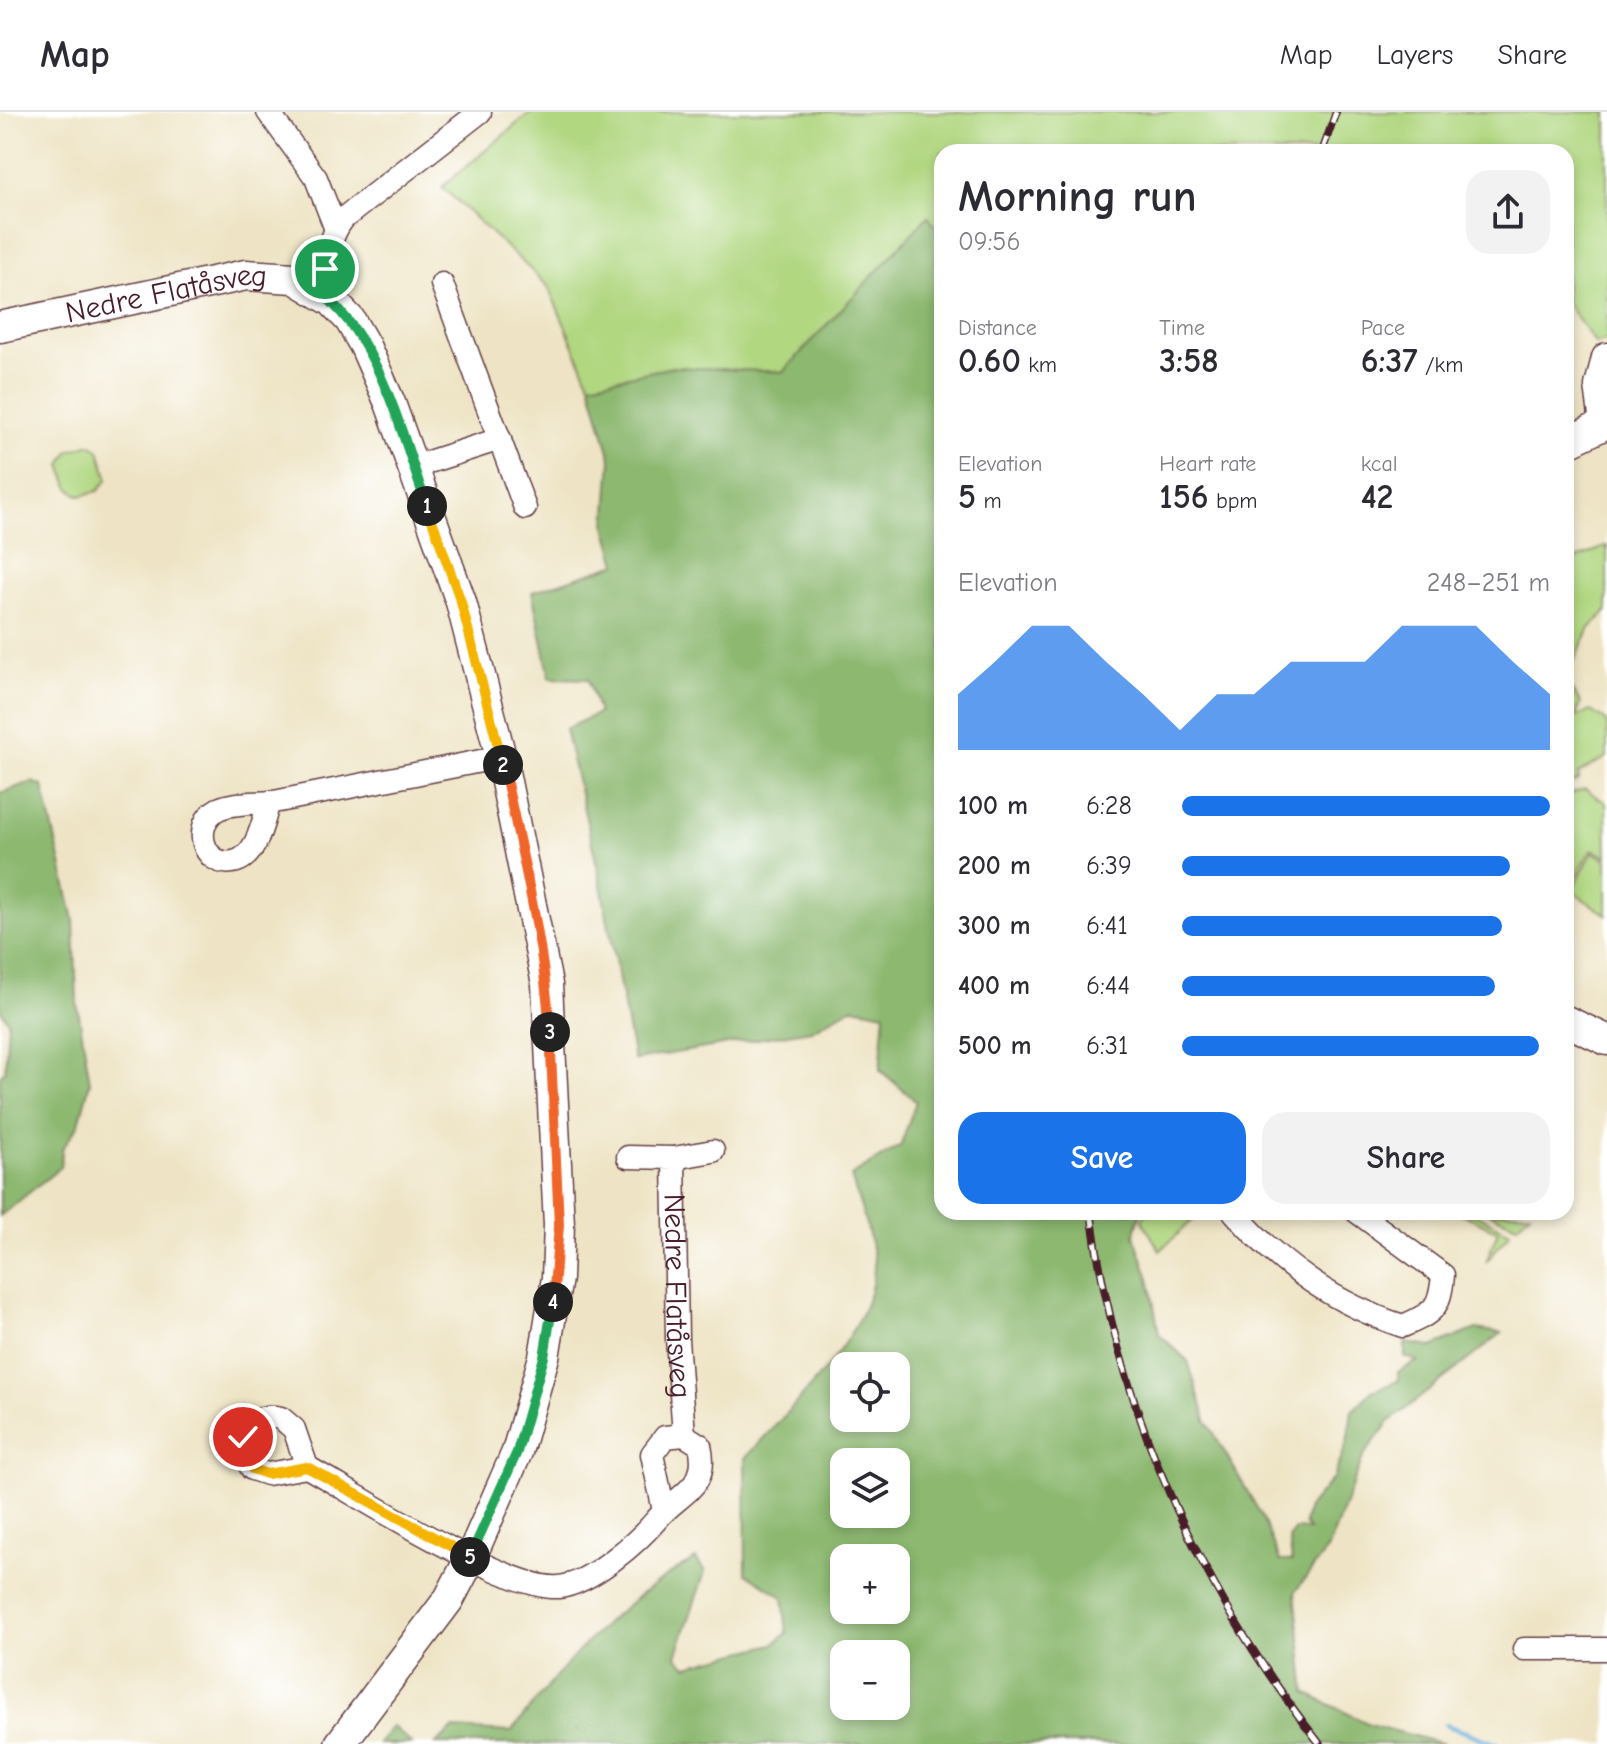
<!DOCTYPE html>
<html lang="en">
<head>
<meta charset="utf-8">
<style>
	body { margin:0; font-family:"Comic Neue",sans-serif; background:#f2f2f3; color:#2b2b33; height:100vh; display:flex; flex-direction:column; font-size:30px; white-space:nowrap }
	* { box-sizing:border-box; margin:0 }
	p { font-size:26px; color:#7c7c81 }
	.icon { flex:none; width:44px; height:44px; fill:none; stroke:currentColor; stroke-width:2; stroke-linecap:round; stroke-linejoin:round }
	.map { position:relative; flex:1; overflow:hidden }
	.drawer { position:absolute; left:934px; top:32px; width:640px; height:1076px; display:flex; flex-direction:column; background:#fff; border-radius:24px; box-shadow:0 4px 12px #0003 }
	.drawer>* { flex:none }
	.controls { position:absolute; left:830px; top:1240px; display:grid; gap:16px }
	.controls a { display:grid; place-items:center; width:80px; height:80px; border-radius:16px; background:#fff; box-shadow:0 4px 12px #0003; font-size:40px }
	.pin { position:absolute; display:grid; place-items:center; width:68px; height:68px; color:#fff; margin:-34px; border:4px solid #fff; border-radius:50%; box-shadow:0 2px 8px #0007 }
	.km { position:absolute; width:40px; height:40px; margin:-20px; border-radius:50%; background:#222; color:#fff; font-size:22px; line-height:40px; text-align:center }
	.round { display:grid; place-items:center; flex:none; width:84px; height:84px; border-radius:24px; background:#f2f2f3 }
	.headline { display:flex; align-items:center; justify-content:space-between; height:136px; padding:0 24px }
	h1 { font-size:44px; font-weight:800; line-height:60px }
	.stats { display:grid; grid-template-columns:repeat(3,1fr); gap:12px; height:136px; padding:8px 24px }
	.stats div { display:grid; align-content:center }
	.stats b { font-size:34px; font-weight:800 }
	.stats small { font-size:22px; font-weight:400 }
	.stats p { font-size:22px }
	.chart { height:224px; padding:16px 24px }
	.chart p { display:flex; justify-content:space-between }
	.chart svg { width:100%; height:144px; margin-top:8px; fill:#1a73e8; opacity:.7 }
	.primary-button { display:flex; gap:16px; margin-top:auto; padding:16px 24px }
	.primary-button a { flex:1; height:92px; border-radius:24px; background:#1a73e8; color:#fff; font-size:32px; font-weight:800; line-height:92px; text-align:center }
	.primary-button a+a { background:#f2f2f3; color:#2b2b33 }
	ul { padding:0 24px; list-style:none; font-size:26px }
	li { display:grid; grid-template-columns:128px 96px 1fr; align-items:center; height:60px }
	li i { height:20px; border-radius:10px; background:#1a73e8 }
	header { display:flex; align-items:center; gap:48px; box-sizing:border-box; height:112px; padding:0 40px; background:#fff; border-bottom:2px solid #e1e1e2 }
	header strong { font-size:38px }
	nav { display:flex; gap:44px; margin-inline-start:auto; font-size:28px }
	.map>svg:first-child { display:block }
	.green { fill:#b1d781; stroke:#7e7b56; stroke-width:2 }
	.forest { fill:#8cb86f; stroke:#6b6c4d; stroke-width:2; fill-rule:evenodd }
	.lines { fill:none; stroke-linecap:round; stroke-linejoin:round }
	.stream { stroke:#58a7d2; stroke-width:5 }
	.street-casing { stroke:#633d42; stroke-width:25 }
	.secondary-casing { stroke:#633d42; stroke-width:33 }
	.street { stroke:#fff; stroke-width:22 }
	.secondary { stroke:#fff; stroke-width:30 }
	.rail-casing { stroke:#4a1f2b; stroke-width:8 }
	.rail { stroke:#fff; stroke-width:5; stroke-dasharray:15; stroke-linecap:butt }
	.split-1-casing { stroke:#fff; stroke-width:16 }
	.split-2-casing { stroke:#fff; stroke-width:16 }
	.split-3-casing { stroke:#fff; stroke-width:16 }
	.split-4-casing { stroke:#fff; stroke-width:16 }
	.split-5-casing { stroke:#fff; stroke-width:16 }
	.split-6-casing { stroke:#fff; stroke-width:16 }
	.split-1 { stroke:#22a559; stroke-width:10 }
	.split-2 { stroke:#f5b400; stroke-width:10 }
	.split-3 { stroke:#f0652b; stroke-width:10 }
	.split-4 { stroke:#f0652b; stroke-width:10 }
	.split-5 { stroke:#22a559; stroke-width:10 }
	.split-6 { stroke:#f5b400; stroke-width:10 }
	.labels { text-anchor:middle; stroke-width:6; stroke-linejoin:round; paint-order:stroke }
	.street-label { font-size:30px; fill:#4a1f2b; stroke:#fff }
</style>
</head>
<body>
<header>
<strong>Map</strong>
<nav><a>Map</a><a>Layers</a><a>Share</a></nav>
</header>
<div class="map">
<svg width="1607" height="1632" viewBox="0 0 1607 1632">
	<rect width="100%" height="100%" fill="#fff"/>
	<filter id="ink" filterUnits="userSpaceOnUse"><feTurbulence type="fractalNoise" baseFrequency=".0125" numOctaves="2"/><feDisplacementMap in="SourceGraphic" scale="16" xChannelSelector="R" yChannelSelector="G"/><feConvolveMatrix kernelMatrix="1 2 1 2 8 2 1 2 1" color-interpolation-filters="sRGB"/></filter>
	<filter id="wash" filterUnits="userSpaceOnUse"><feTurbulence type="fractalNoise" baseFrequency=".006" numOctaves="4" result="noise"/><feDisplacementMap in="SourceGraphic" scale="32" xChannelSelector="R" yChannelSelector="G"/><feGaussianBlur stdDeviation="1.8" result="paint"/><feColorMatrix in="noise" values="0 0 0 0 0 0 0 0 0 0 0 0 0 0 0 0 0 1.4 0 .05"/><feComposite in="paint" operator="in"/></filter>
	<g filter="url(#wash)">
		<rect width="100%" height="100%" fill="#eee4c5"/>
		<path class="green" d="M 531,0 L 1607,0 L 1607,228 L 1596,232 L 1566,191 L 1566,40 L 942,40 L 942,124 L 928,105 L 783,260 L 673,255 L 590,272 L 548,174 L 442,75 Z
			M 90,332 L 99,338 L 108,367 L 98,379 L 80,384 L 70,377 L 61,353 L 69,339 Z
			M 1607,434 L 1607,499 L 1590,516 L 1566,565 L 1566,451 Z
			M 1566,569 L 1581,591 L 1575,605 L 1591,599 L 1607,609 L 1607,645 L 1578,662 L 1579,668 L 1566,673 Z
			M 1585,677 L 1606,691 L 1607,745 L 1592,737 L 1566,780 L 1566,684 Z
			M 1593,740 L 1607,748 L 1607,803 L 1571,779 Z
			M 1147,1100 L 1201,1100 L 1160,1139 L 1142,1108 Z
			M 1458,1100 L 1472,1100 L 1510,1120 L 1486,1150 L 1498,1119 Z
			M 1487,1100 L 1530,1100 L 1517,1113 Z"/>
		<path class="forest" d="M 928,104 L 942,124 L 942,1100 L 1141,1100 L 1134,1123 L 1149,1166 L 1159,1222 L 1188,1249 L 1206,1308 L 1261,1403 L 1280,1449 L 1292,1449 L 1289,1425 L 1295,1417 L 1309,1418 L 1304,1411 L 1308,1396 L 1334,1365 L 1347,1331 L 1352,1299 L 1372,1279 L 1398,1269 L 1398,1260 L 1418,1249 L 1405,1245 L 1405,1231 L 1432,1235 L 1476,1217 L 1502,1221 L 1389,1310 L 1364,1343 L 1328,1436 L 1295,1480 L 1306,1581 L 1369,1612 L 1444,1632 L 436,1632 L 453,1617 L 511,1620 C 567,1550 615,1490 696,1447 L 705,1460 L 676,1544 L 687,1554 L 774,1532 L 787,1521 L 783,1485 L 746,1461 L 745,1346 C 786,1300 877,1217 874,1152 C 873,1127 858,1089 851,1064 L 901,1033 L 916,989 L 880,958 L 885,901 L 853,895 L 811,918 L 634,948 L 598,757 L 565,617 L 599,601 L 588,567 L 550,566 L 532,480 L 617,452 L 606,414 L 611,347 L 590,272 L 673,255 L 783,260 ZM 844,1254 L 896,1254 L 896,1306 L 844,1306 ZM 844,1350 L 896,1350 L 896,1402 L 844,1402 ZM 844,1446 L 896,1446 L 896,1498 L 844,1498 ZM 844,1542 L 896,1542 L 896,1594 L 844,1594 Z
			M 32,670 L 43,674 L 74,808 L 77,891 L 90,970 L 79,1012 L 62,1037 L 61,1055 L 0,1104 L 0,964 L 5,958 L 8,909 L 0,897 L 0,681 Z
			M 392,1614 L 412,1632 L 378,1632 Z"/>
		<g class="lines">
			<path class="stream" d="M 1446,1613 L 1497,1632"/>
		</g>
	</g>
	<g filter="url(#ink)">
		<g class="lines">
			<defs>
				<g id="street">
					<path d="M 268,0 L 316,66 L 335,115"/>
					<path d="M 442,172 L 525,396"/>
					<path d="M 315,176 C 327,154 328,123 345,105 L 480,0"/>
					<path d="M 413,355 L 500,327"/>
					<path d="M 269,690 C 263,709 257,746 233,750 C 201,755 192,711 218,697 C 235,689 260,692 279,689 C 353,675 427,660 501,645"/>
					<path id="s1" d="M 628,1045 L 674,1046 L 677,1227 L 684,1323"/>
					<path d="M 674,1046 L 713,1039"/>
					<path d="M 1234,1100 C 1279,1153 1337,1193 1403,1214 C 1433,1201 1440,1197 1443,1163 L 1357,1100"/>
					<path d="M 307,1355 L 267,1362 L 252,1357 L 241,1336 C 245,1313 257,1301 281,1306 L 294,1317 L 307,1355 C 359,1384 507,1479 559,1475 C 590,1472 639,1429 658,1406 C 680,1380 710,1376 700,1333 L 684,1323 L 665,1325 L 652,1342 L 664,1399"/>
					<path d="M 1524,1537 L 1607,1537"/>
				</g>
				<g id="secondary">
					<path id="s2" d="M 0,215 L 246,163 L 294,166 L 332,189 L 350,208 L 365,234 L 390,291 L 461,490 L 501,645 L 547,872 L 559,1113 L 557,1166 L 544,1245 L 517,1340 L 471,1445 L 449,1487 L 340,1632"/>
					<path d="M 1605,311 L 1600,274 L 1607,246"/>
					<path d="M 1566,331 L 1607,311"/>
					<path d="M 1566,909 L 1607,928"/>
				</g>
			</defs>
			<use href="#street" class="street-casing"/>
			<use href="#secondary" class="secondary-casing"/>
			<use href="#street" class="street"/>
			<use href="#secondary" class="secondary"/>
			<defs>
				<path id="rail" d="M 1322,40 L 1336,0
					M 1091,1100 C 1117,1296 1198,1477 1320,1632"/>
			</defs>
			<use href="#rail" class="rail-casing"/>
			<use href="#rail" class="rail"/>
		</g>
	</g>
	<g class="lines" filter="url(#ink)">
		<defs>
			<path id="split-1" d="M 325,157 L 315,176 C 381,225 400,320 427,394"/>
			<path id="split-2" d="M 427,394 L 461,490 L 503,653"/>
			<path id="split-3" d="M 503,653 C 522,742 544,830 550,920"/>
			<path id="split-4" d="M 550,920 L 559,1113 L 553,1190"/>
			<path id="split-5" d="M 470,1445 L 517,1340 L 544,1245 L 553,1190"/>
			<path id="split-6" d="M 243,1325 L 241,1336 L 252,1357 L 267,1362 L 307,1355 L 470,1445"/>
		</defs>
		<use href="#split-1" class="split-1-casing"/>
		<use href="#split-2" class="split-2-casing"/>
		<use href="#split-3" class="split-3-casing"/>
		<use href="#split-4" class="split-4-casing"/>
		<use href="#split-5" class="split-5-casing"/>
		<use href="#split-6" class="split-6-casing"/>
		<use href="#split-1" class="split-1"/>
		<use href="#split-2" class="split-2"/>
		<use href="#split-3" class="split-3"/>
		<use href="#split-4" class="split-4"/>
		<use href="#split-5" class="split-5"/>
		<use href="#split-6" class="split-6"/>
	</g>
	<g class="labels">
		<g class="street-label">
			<text dy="10" stroke="none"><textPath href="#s2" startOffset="170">Nedre Flatåsveg</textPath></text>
			<text dy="10" stroke="none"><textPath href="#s1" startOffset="184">Nedre Flatåsveg</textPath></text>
		</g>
	</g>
</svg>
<div class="controls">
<a><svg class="icon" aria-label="locate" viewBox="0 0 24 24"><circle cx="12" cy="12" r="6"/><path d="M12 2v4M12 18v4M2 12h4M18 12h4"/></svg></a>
<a><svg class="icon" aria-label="layers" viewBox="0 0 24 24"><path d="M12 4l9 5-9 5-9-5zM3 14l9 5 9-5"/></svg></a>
<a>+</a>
<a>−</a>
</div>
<div class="pin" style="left:325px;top:157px;background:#1e9e55"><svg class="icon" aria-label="arrive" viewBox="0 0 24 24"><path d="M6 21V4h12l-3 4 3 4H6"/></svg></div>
<div class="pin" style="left:243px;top:1325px;background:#d93025"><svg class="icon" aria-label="check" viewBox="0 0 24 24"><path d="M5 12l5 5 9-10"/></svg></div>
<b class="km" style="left:427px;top:394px">1</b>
<b class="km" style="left:503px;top:653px">2</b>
<b class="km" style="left:550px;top:920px">3</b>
<b class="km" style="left:553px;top:1190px">4</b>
<b class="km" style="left:470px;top:1445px">5</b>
<section class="drawer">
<div class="headline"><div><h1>Morning run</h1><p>09:56</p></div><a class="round"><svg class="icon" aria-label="share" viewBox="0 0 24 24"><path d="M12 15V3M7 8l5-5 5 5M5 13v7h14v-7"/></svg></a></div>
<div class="stats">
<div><p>Distance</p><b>0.60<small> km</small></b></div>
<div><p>Time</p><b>3:58</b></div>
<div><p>Pace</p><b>6:37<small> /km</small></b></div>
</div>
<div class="stats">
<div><p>Elevation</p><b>5<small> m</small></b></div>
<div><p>Heart rate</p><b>156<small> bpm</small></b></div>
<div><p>kcal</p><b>42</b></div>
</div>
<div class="chart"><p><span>Elevation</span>248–251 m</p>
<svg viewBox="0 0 160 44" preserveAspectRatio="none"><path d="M0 44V27L10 17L20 6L30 6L40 17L50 27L60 38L70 27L80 27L90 17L100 17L110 17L120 6L130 6L140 6L150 17L160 27V44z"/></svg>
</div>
<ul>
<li><b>100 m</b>6:28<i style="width:100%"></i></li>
<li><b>200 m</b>6:39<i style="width:89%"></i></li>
<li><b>300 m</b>6:41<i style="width:87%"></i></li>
<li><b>400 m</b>6:44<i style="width:85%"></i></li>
<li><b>500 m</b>6:31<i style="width:97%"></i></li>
</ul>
<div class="primary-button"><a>Save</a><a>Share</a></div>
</section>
</div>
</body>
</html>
